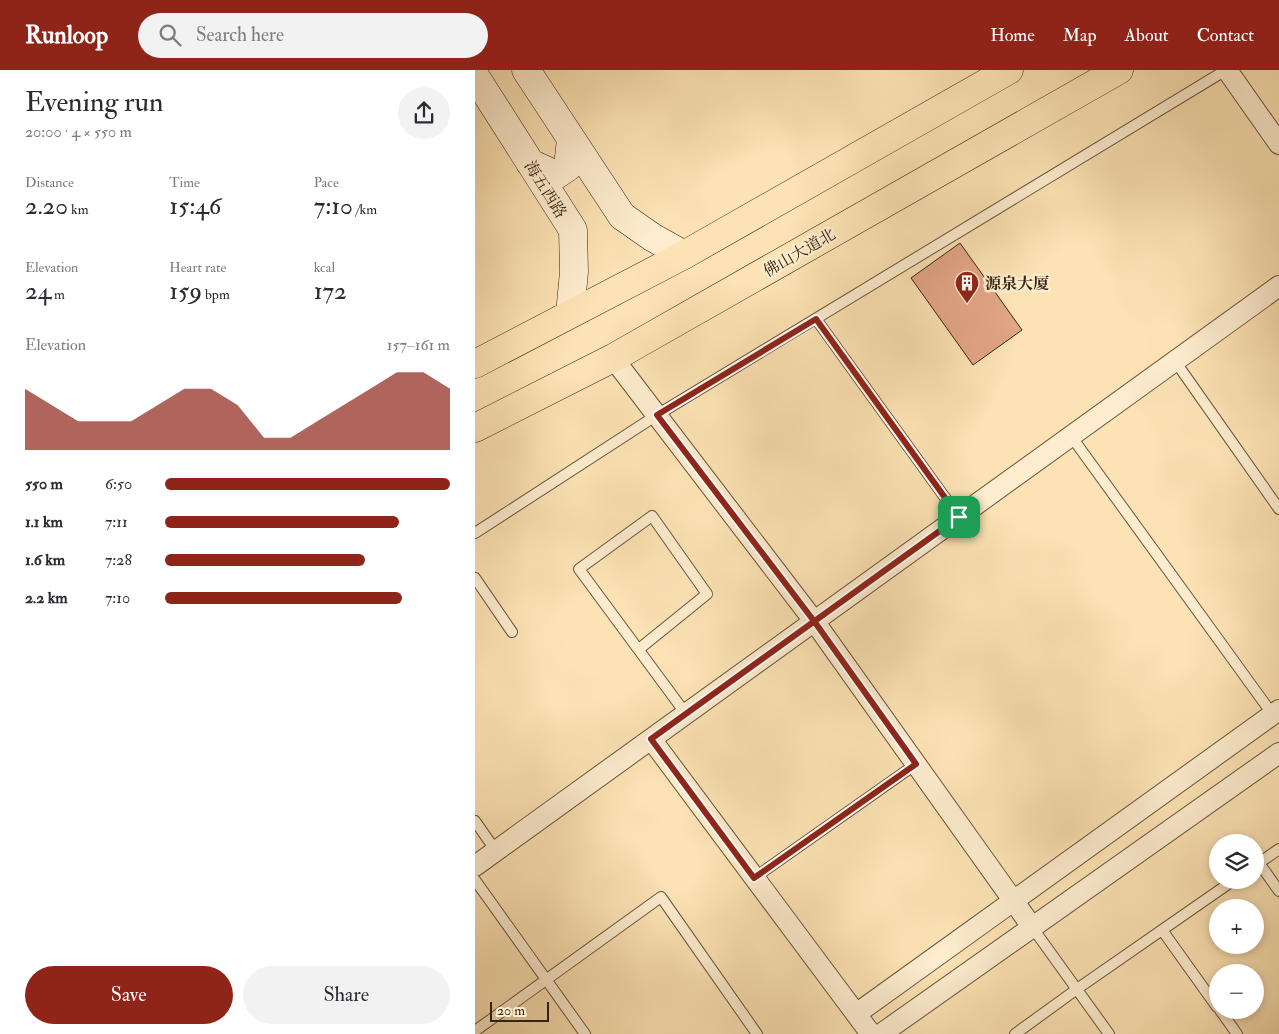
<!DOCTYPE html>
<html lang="en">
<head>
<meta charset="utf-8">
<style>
	body { margin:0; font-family:"IM FELL Double Pica","Noto Serif SC",serif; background:#f2f2f3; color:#2b2b33; height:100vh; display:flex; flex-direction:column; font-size:19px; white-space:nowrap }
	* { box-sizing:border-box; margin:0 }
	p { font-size:16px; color:#7c7c81 }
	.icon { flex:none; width:28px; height:28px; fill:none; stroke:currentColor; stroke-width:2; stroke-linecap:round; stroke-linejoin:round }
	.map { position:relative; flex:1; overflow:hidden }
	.drawer { display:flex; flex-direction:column; background:#fff; width:475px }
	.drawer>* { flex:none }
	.tools { position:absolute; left:734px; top:764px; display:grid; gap:10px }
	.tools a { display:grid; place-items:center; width:55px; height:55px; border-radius:50%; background:#fff; box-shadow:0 2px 8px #0003; font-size:25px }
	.scale { position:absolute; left:15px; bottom:12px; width:59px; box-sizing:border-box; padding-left:5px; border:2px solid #362411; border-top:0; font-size:14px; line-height:18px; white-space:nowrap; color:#362411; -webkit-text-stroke:4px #fdecce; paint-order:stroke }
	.pin { position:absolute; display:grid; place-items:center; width:42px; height:42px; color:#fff; margin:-21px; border-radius:10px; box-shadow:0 2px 8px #0006 }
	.round { display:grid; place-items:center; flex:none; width:52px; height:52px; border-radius:26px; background:#f2f2f3 }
	.headline { display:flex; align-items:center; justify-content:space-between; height:85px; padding:0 25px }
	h1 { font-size:28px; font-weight:600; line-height:38px }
	.metrics { display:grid; grid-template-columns:repeat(3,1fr); gap:8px; height:85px; padding:5px 25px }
	.metrics div { display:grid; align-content:center }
	.metrics b { font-size:25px; font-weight:600 }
	.metrics small { font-size:14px; font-weight:400 }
	.metrics p { font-size:14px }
	.chart { height:140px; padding:10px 25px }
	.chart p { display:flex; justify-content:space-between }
	.chart svg { width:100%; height:90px; margin-top:5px; fill:#8f2418; opacity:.7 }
	.button { display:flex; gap:10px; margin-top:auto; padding:10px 25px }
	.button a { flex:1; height:58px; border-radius:30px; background:#8f2418; color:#fff; font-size:20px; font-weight:600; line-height:58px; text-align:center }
	.button a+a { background:#f2f2f3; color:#2b2b33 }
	ul { padding:0 25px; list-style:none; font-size:16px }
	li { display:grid; grid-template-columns:80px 60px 1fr; align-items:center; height:38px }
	li i { height:12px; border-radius:6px; background:#8f2418 }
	header { display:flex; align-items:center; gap:30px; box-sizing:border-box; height:70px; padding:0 25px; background:#8f2418; color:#fff }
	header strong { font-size:24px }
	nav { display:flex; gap:28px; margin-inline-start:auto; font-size:18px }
	.search { width:350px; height:45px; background:#f2f2f3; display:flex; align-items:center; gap:12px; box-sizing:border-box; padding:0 18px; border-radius:28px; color:#7c7c81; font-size:19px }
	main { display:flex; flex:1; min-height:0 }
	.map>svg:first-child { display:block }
	.building { fill:#e2a586; stroke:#362411 }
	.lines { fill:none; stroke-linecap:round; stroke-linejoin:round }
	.lane-casing { stroke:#68543a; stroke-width:12 }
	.street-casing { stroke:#68543a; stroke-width:22 }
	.secondary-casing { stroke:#362411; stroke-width:29 }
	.highway-casing { stroke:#362411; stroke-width:29 }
	.lane { stroke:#fdecce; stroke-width:10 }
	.street { stroke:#fdecce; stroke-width:20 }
	.secondary { stroke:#fdecce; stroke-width:28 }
	.highway { stroke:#fce2b4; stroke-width:28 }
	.route-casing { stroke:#fff; stroke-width:10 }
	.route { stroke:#8f2418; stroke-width:6 }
	.labels { text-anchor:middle; stroke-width:5; stroke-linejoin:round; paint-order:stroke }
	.street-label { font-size:16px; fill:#362411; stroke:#fdecce }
	.poi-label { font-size:16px; font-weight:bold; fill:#362411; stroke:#fdecce; text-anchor:start }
</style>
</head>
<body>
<header>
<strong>Runloop</strong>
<div class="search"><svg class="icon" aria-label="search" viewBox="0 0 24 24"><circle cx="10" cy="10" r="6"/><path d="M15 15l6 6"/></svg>Search here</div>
<nav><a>Home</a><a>Map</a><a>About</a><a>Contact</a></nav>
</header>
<main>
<section class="drawer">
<div class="headline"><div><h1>Evening run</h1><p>20:00 · 4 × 550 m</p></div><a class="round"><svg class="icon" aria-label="share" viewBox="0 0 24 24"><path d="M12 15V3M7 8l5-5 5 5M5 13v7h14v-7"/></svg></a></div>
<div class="metrics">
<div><p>Distance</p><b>2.20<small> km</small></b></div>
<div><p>Time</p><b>15:46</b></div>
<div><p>Pace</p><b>7:10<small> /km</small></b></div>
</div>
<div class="metrics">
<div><p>Elevation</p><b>24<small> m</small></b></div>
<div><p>Heart rate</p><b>159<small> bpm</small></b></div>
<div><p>kcal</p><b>172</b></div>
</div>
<div class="chart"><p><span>Elevation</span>157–161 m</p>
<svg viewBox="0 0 160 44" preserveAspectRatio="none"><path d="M0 44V14L10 22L20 30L30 30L40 30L50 22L60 14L70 14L80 22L90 38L100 38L110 30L120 22L130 14L140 6L150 6L160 14V44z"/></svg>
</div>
<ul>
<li><b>550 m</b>6:50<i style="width:100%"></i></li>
<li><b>1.1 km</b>7:11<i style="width:82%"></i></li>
<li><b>1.6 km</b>7:28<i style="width:70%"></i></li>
<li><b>2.2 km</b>7:10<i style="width:83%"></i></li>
</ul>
<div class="button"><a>Save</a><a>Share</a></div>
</section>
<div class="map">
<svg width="804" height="964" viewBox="0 0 804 964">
	<rect width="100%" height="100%" fill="#fce2b4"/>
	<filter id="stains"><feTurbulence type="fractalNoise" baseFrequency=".004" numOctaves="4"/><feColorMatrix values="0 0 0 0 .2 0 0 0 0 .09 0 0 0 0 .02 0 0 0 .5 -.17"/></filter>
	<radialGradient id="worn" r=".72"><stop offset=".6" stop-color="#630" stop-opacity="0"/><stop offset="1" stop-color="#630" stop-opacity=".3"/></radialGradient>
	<path class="building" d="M 485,173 L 547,260 L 498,295 L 436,208 Z"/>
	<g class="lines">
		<defs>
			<path id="lane" d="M 341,249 L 484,447
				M 700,291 L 804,439
				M 596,366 L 798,645
				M 0,463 L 182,345 L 751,0
				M 0,508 L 37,562
				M 164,579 L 232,524 L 177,446 L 104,499 L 211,644
				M 0,751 L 21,781
				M 784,793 L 804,821
				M 780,796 L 804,779
				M 279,808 L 441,694
				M 0,810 L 110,964
				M 557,857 L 634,964
				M 687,860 L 742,937
				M 745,940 L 762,964
				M 0,961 L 186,827 L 282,964
				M 540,964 L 602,919 L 759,810"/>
			<path id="street" d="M 752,0 L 804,74
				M 138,288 L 339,551 L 557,857
				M 176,669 L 396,964
				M 0,796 L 804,216
				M 381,944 L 804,640
				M 406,964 L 804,683"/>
			<path id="secondary" d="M 51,0 L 147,146 L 177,167 L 209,185
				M 0,6 L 98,160 L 99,202 L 95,244
				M 55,93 L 81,105 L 93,97 L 96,69"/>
			<path id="highway" d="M 0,294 L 209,185 L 534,0
				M 0,358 L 138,288 L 644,0"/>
		</defs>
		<use href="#lane" class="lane-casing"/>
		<use href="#street" class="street-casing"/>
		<use href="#secondary" class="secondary-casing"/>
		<use href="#highway" class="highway-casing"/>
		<use href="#lane" class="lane"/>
		<use href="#street" class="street"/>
		<use href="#secondary" class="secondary"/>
		<use href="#highway" class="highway"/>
	</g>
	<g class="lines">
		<defs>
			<path id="route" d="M 484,447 L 341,249 L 182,345 L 339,551 L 441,694 L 279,808 L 176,669 L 484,447"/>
		</defs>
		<use href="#route" class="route-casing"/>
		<use href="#route" class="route"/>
	</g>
	<defs>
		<symbol id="building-pin" viewBox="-11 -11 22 30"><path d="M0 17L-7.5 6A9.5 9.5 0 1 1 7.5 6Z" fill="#8f2418" stroke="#fdecce"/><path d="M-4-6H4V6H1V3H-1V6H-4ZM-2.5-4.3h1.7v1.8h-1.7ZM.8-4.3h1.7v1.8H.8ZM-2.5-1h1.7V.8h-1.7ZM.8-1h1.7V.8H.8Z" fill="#fff"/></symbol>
	</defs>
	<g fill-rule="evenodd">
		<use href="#building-pin" x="478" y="199" width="28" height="38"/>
	</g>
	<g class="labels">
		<g class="street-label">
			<text transform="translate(71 119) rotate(58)" y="6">海五西路</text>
			<text transform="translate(324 182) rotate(-30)" y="6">佛山大道北</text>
		</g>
		<g class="poi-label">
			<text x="510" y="219">源泉大厦</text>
		</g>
	</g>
	<rect width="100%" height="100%" filter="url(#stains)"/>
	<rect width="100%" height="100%" fill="url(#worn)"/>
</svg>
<div class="tools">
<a><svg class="icon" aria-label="layers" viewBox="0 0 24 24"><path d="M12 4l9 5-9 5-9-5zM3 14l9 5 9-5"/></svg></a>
<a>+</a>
<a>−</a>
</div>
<div class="scale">20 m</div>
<div class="pin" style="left:484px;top:447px;background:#1e9e55"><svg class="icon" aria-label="arrive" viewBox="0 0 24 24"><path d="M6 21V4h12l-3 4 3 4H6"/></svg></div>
</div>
</main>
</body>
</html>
